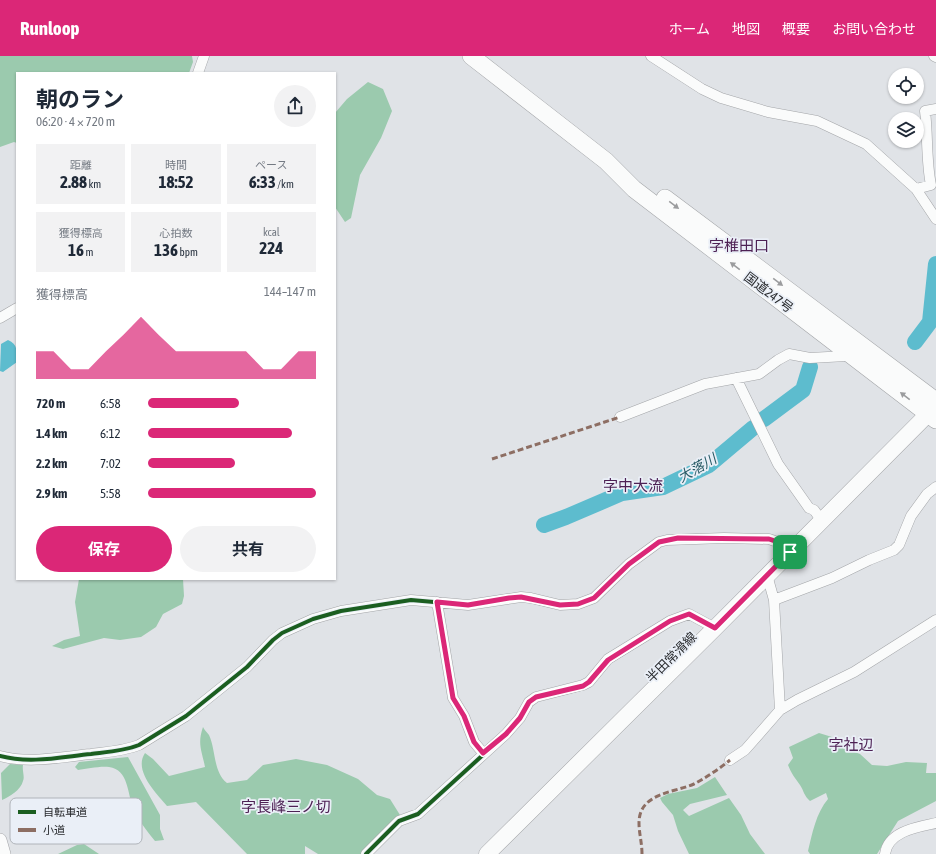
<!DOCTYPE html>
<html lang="ja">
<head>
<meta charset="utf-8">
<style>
	body { margin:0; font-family:"Asap Condensed","Noto Sans JP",sans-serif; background:#f2f2f3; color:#1f2937; height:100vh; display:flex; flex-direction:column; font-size:15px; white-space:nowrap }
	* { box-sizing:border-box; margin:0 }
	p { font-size:13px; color:#747a83 }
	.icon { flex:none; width:22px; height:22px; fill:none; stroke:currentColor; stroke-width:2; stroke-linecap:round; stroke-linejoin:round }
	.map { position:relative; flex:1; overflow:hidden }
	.drawer { position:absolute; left:16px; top:16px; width:320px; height:508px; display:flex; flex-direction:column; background:#fff; border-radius:0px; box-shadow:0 1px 3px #0004 }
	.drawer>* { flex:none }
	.tools { position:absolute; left:888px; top:12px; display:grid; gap:8px }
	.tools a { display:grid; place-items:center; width:36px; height:36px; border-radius:50%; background:#fff; box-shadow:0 1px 3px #0004; font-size:20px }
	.pin { position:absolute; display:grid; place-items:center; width:34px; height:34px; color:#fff; margin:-17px; border-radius:8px; box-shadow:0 2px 6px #0006 }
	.round { display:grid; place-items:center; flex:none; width:42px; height:42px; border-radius:21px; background:#f2f2f3 }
	.overview { display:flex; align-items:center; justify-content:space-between; height:68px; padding:0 20px }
	h1 { font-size:22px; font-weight:700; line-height:30px }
	.stats { display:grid; grid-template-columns:repeat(3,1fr); gap:6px; height:68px; padding:4px 20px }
	.stats div { display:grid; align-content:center; border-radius:0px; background:#f2f2f3; text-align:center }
	.stats b { font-size:17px; font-weight:700 }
	.stats small { font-size:11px; font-weight:400 }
	.stats p { font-size:11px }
	.chart { height:112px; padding:8px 20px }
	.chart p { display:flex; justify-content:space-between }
	.chart svg { width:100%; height:72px; margin-top:4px; fill:#db2777; opacity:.7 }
	.primary-button { display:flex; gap:8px; margin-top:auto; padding:8px 20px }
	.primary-button a { flex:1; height:46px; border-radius:24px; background:#db2777; color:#fff; font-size:16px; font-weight:700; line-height:46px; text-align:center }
	.primary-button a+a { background:#f2f2f3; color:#1f2937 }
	ul { padding:0 20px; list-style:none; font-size:13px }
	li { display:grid; grid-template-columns:64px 48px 1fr; align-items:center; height:30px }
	li i { height:10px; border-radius:5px; background:#db2777 }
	header { display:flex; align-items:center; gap:24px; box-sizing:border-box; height:56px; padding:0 20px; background:#db2777; color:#fff }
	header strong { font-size:19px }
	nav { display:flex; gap:22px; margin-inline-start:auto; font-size:14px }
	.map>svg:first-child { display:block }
	.forest { fill:#9bcaae }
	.water { fill:#5dbcce }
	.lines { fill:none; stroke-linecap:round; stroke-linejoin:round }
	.river { stroke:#5dbcce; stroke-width:16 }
	.minor-casing { stroke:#a3a5a8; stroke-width:11 }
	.tertiary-casing { stroke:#a3a5a8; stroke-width:14 }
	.primary-casing { stroke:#a3a5a8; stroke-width:17 }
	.trunk-casing { stroke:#a3a5a8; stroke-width:18 }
	.minor { stroke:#fafbfb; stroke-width:10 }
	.tertiary { stroke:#fafbfb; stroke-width:13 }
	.primary { stroke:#fafbfb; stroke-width:16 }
	.trunk { stroke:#fafbfb; stroke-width:17 }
	.quiet { stroke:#8d6e63; stroke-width:3; stroke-dasharray:6 3; stroke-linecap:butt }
	.cycleway-casing { stroke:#eaeff7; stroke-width:6 }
	.cycleway { stroke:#1b5e20; stroke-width:4 }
	.oneway { fill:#9b9c9e }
	.route-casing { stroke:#fff; stroke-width:8 }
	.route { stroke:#db2777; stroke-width:5 }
	.labels { text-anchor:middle; stroke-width:3.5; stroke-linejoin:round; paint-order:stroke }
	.street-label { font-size:13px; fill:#27292c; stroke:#eaeff7 }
	.water-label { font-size:14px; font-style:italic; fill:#285b66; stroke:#eaeff7 }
	.quarter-label { font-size:15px; fill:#4d2154; stroke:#eaeff7 }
	.key { fill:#eaeff7; stroke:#b0b4ba; stroke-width:1 }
	.key-label { font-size:11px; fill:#27292c }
</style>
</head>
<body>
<header>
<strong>Runloop</strong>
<nav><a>ホーム</a><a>地図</a><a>概要</a><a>お問い合わせ</a></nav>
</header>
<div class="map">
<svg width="936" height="798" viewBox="0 0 936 798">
	<rect width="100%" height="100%" fill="#e0e3e7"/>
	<path class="forest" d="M 0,0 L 192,0 L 193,6 L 189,17 L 17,17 L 17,87 L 14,86 L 0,91 Z
		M 368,26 L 383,33 L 392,55 L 381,82 L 360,119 L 351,162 L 345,166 L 335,151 L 335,57 L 347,43 Z
		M 79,523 L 183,523 L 184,540 L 182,548 L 163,558 L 156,571 L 141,581 L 120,584 L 104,582 L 63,593 L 52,590 L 64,584 L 80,580 L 75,546 Z
		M 203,671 C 204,674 207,676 209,679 C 216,694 213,716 227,727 L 247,724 L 263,709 L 296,703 L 327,709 L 358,723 L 377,739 L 390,743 L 400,759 L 361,798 L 318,798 L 305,790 L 305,798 L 247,798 L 196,746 L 167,750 C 157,738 133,715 145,697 L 153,703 L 169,720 L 205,711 C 202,695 197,688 203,671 Z
		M 819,677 L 832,681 L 838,690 L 860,698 L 872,709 L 887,710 L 906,706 L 927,707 L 926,717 L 936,717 L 936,745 L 898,765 L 877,798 L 810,798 L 808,795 C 812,778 816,757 828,743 L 826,737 L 810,745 C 804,740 804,735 800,729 C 795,722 791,717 788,709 L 793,702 L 789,691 Z
		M 128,701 L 160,759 L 160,773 L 164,784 L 155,785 C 147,775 137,763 133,751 C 127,737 129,714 109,711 C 99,710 87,713 78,714 L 75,711 L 79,706 Z
		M 10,708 L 23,709 C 22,715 25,721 23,725 C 21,734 9,741 2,744 L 1,717 Z
		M 715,721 L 727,739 L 690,748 L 683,754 L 689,760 L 729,742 L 741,759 L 750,778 L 765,798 L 689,798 L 678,775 L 673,759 L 662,746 L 660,742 L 668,738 L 697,732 Z
		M 84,788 L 99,798 L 58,798 L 77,789 Z"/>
	<path class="water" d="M 8,284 C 18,288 17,296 17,306 L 3,316 L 0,315 L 1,288 Z"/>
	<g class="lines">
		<path class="river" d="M 915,286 L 930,266 L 936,208
			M 764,363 L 803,334 L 810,311
			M 544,469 L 566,461 L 622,437 L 663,431 L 709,409 L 753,372"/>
		<defs>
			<path id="minor" d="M 651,0 L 702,33 L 721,42 L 768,56 L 817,65 L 866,88 L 916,133 L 936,163
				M 934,0 L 936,1
				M 198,17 L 204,0
				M 916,133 L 931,129 C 926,105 928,79 925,55 L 936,53
				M 0,262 L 17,252
				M 736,322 L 778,408 L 809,452 L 814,454 L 822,465
				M 620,361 L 705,328 L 759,318 L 778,304 L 789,298 L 810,302 L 846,300 L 849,297
				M 767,519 L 774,544 L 780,654
				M 774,544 L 832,522 L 869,504 L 894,494 L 899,489 L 911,460 L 927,438 L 936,431
				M 437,546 L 453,642 L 464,660 L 474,686 L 483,697
				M 0,700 C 30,708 61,701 91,698 C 107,696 124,695 139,689 L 186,660 L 247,611 L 273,584 L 282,577 L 313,563 L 341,555 L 411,544 L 468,549 L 521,541 L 531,542 L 560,549 L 578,548 L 594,542 L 629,508 L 659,486 L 667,484 L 724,482 L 769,483 L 783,488 L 790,496
				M 730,704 L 745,694 L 780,654 L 797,644 L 854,616 L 936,564
				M 366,798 L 399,765 L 418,758 L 506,678 L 520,662 L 529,646 L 536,641 L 583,629 L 589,626 L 608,603 L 670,565 L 689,558 L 715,572
				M 885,798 C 888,775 918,771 936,767"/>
			<path id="tertiary" d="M 0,784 L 4,798"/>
			<path id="primary" d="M 487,798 L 715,572 L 936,350"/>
			<path id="trunk" d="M 471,0 L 606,105 L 634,133 L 936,364
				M 665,142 L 936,345"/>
		</defs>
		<use href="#minor" class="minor-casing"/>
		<use href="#tertiary" class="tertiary-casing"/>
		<use href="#primary" class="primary-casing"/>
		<use href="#trunk" class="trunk-casing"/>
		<use href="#minor" class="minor"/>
		<use href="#tertiary" class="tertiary"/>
		<use href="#primary" class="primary"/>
		<use href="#trunk" class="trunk"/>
		<path class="quiet" d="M 492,403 L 620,361
			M 642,798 C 642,787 639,777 639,767 C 639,737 673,737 694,728 C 707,721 719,713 730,704"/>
		<defs>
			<path id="cycleway" d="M 0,700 C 30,708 61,701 91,698 C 107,696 124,695 139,689 L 186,660 L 247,611 L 273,584 L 282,577 L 313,563 L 341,555 L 411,544 L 468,549 L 521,541 L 531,542 L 560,549 L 578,548 L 594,542 L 629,508 L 659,486 L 667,484 L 724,482 L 769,483 L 783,488 L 790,496
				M 366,798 L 399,765 L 418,758 L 506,678 L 520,662 L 529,646 L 536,641 L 583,629 L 589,626 L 608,603 L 670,565 L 689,558 L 715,572"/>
		</defs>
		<use href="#cycleway" class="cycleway-casing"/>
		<use href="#cycleway" class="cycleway"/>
	</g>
	<defs><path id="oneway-solid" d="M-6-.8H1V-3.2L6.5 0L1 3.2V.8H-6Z"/></defs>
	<g class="oneway">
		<use href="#oneway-solid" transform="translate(674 149) rotate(37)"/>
		<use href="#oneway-solid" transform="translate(735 210) rotate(-143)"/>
		<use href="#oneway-solid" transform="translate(778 226) rotate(37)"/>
		<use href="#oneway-solid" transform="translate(905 340) rotate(-142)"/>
	</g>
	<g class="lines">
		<defs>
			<path id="route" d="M 678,482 L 769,483 L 784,488 L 790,496 L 715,572 L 689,558 L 670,565 L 608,604 L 589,626 L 583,630 L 536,641 L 529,646 L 520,662 L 506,678 L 483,697 L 474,686 L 464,660 L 453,642 L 437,546 L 468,549 L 509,542 L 521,541 L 560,549 L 578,548 L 594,542 L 629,508 L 659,486 Z"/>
		</defs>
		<use href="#route" class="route-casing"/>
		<use href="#route" class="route"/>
	</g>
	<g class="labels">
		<g class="street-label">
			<text transform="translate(769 236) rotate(37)" y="5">国道247号</text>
			<text transform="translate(671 601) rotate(-45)" y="5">半田常滑線</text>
		</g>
		<g class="water-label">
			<text transform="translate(697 412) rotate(-30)" y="5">大落川</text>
		</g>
		<g class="quarter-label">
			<text x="739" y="195">字椎田口</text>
			<text x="633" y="435">字中大流</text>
			<text x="851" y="694">字社辺</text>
			<text x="286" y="756">字長峰三ノ切</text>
		</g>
	</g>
	<rect x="10" y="742" width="132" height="46" rx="6" class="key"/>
	<rect x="18" y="754" width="18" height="4" fill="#1b5e20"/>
	<rect x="18" y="772" width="18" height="4" fill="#8d6e63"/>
	<g class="key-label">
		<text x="43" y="760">自転車道</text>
		<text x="43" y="778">小道</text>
	</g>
</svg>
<div class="tools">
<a><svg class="icon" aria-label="locate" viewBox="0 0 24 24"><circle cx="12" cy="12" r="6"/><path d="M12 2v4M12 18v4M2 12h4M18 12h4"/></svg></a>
<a><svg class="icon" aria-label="layers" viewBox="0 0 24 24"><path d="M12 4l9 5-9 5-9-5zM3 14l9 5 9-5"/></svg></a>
</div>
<div class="pin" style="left:790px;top:496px;background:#1e9e55"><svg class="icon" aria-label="arrive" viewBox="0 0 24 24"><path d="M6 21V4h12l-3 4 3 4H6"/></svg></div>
<section class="drawer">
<div class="overview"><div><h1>朝のラン</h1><p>06:20 · 4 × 720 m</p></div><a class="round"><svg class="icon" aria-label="share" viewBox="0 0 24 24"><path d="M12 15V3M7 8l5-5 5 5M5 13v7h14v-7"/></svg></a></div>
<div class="stats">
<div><p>距離</p><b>2.88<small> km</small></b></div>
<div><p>時間</p><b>18:52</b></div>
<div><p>ペース</p><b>6:33<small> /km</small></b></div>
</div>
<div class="stats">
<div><p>獲得標高</p><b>16<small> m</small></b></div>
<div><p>心拍数</p><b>136<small> bpm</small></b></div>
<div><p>kcal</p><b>224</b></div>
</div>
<div class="chart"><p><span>獲得標高</span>144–147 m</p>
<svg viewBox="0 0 160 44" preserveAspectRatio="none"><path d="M0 44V27L10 27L20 38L30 38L40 27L50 17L60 6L70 17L80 27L90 27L100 27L110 27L120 27L130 38L140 38L150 27L160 27V44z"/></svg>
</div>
<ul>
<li><b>720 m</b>6:58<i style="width:54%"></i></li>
<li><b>1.4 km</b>6:12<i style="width:86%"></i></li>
<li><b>2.2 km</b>7:02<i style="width:52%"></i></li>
<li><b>2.9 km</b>5:58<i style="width:100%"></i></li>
</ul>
<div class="primary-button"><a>保存</a><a>共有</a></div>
</section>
</div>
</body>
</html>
